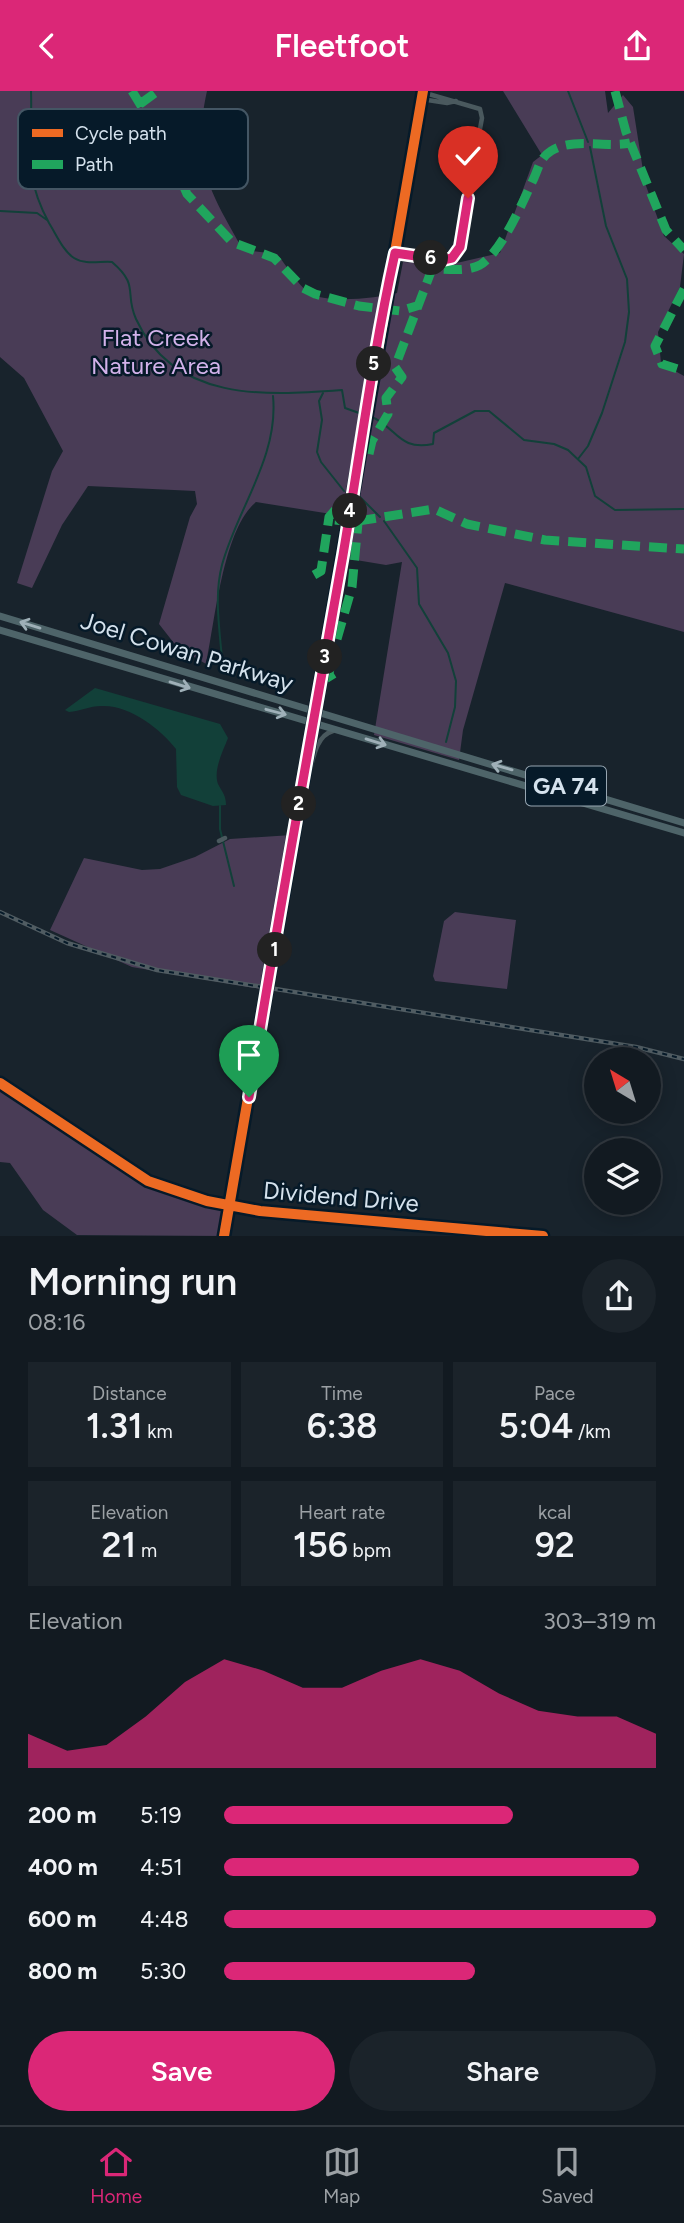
<!DOCTYPE html>
<html lang="en">
<head>
<meta charset="utf-8">
<style>
	body { margin:0; font-family:Figtree,sans-serif; background:#1b232a; color:#f1f3f6; height:100vh; display:flex; flex-direction:column; font-size:26px; white-space:nowrap }
	* { box-sizing:border-box; margin:0 }
	p { font-size:23px; color:#9ca1a5 }
	.icon { flex:none; width:38px; height:38px; fill:none; stroke:currentColor; stroke-width:2; stroke-linecap:round; stroke-linejoin:round }
	.map { position:relative; height:1145px; overflow:hidden }
	.sheet { display:flex; flex-direction:column; background:#121a21; flex:1 }
	.sheet>* { flex:none }
	.needle { width:46px; rotate:322deg }
	.tools { position:absolute; left:584px; top:956px; display:grid; gap:14px }
	.tools a { display:grid; place-items:center; width:77px; height:77px; border-radius:50%; background:#121a21; box-shadow:0 4px 18px #0003,0 0 0 2px #31383f; font-size:35px }
	.pin { position:absolute; display:grid; place-items:center; width:60px; height:60px; color:#fff; margin:-72px -30px; border-radius:50% 50% 50% 0; rotate:-45deg; box-shadow:0 0 7px #0007 }
	.pin .icon { rotate:45deg }
	.km { position:absolute; width:35px; height:35px; margin:-18px; border-radius:50%; background:#222; color:#fff; font-size:19px; line-height:35px; text-align:center }
	.round { display:grid; place-items:center; flex:none; width:74px; height:74px; border-radius:37px; background:#1b232a }
	.headline { display:flex; align-items:center; justify-content:space-between; height:119px; padding:0 28px }
	h1 { font-size:38px; font-weight:600; line-height:52px }
	.stats { display:grid; grid-template-columns:repeat(3,1fr); gap:10px; height:119px; padding:7px 28px }
	.stats div { display:grid; align-content:center; border-radius:0px; background:#1b232a; text-align:center }
	.stats b { font-size:35px; font-weight:600 }
	.stats small { font-size:19px; font-weight:400 }
	.stats p { font-size:19px }
	.chart { height:196px; padding:14px 28px }
	.chart p { display:flex; justify-content:space-between }
	.chart svg { width:100%; height:126px; margin-top:7px; fill:#db2777; opacity:.7 }
	.cta { display:flex; gap:14px; margin-top:auto; padding:14px 28px }
	.cta a { flex:1; height:80px; border-radius:42px; background:#db2777; color:#fff; font-size:28px; font-weight:600; line-height:80px; text-align:center }
	.cta a+a { background:#1b232a; color:#f1f3f6 }
	ul { padding:0 28px; list-style:none; font-size:23px }
	li { display:grid; grid-template-columns:112px 84px 1fr; align-items:center; height:52px }
	li i { height:18px; border-radius:9px; background:#db2777 }
	header { display:flex; justify-content:space-between; align-items:center; height:91px; padding:0 28px; background:#db2777; color:#fff; font-size:32px; font-weight:600 }
	.dock { display:flex; justify-content:space-around; align-items:center; height:98px; border-top:2px solid #31383f; background:#121a21; font-size:19px; color:#9ca1a5 }
	.dock a { display:grid; justify-items:center; gap:4px }
	.dock .on { color:#db2777 }
	.map>svg:first-child { display:block }
	.green { fill:#493c56 }
	.water { fill:#124039 }
	.lines { fill:none; stroke-linecap:round; stroke-linejoin:round }
	.stream { stroke:#124039; stroke-width:2 }
	.minor { stroke:#4a595e; stroke-width:4.5 }
	.tertiary { stroke:#4a595e; stroke-width:5 }
	.primary { stroke:#4e6469; stroke-width:7 }
	.rail-casing { stroke:#505c62; stroke-width:4.5 }
	.rail { stroke:#061a29; stroke-width:2; stroke-dasharray:5; stroke-linecap:butt }
	.quiet { stroke:#20a55d; stroke-width:9; stroke-dasharray:18 9; stroke-linecap:butt }
	.cycleway-casing { stroke:#061a29; stroke-width:15 }
	.cycleway { stroke:#ed6a23; stroke-width:10 }
	.oneway { stroke:#9fb0b8 }
	.route-casing { stroke:#fff; stroke-width:14 }
	.route { stroke:#db2777; stroke-width:9 }
	.labels { text-anchor:middle; stroke-width:5; stroke-linejoin:round; paint-order:stroke }
	.shield { fill:#061a29; stroke:#97a6b2; stroke-width:2 }
	.shield-label { font-size:23px; font-weight:bold; fill:#d5e2ed }
	.park-label { font-size:24px; fill:#d2b2ea; stroke:#061a29 }
	.street-label { font-size:24px; fill:#d5e2ed; stroke:#061a29 }
	.key { fill:#061a29; stroke:#445664; stroke-width:2 }
	.key-label { font-size:19px; fill:#d5e2ed }
</style>
</head>
<body>
<header><svg class="icon" aria-label="back" viewBox="0 0 24 24"><path d="M15 5l-7 7 7 7"/></svg>Fleetfoot<svg class="icon" aria-label="share" viewBox="0 0 24 24"><path d="M12 15V3M7 8l5-5 5 5M5 13v7h14v-7"/></svg></header>
<div class="map">
<svg width="684" height="1145" viewBox="0 0 684 1145">
	<rect width="100%" height="100%" fill="#18232c"/>
	<path class="green" d="M 0,0 L 207,0 C 191,73 209,98 243,159 L 277,163 C 287,175 297,193 309,202 C 326,213 378,207 397,202 L 403,171 L 448,174 L 500,162 L 533,71 L 542,64 L 503,0 L 605,0 L 608,22 L 623,4 L 633,16 L 645,92 L 664,145 L 684,163 L 680,196 L 658,241 L 661,272 L 684,285 L 684,541 L 505,492 L 463,639 L 459,669 L 374,644 L 402,471 L 386,474 L 350,468 L 353,431 L 331,423 L 256,411 C 223,438 215,531 206,573 L 177,556 L 159,533 L 190,426 L 197,413 L 195,400 L 88,395 L 62,434 L 32,497 L 17,492 L 52,380 L 63,360 L 24,287 L 0,266 Z
		M 292,744 L 267,899 L 132,876 L 50,839 L 84,767 L 142,779 L 160,778 L 195,766 L 230,748 Z
		M 455,821 L 516,829 L 507,898 L 435,890 L 433,885 L 444,830 Z
		M 0,998 L 83,1044 L 153,1092 L 237,1114 L 225,1145 L 77,1144 L 43,1119 L 10,1072 L 0,1071 Z"/>
	<path class="water" d="M 95,597 L 220,633 L 228,647 C 223,660 213,679 218,693 C 222,701 226,704 226,714 L 213,715 L 181,704 L 177,696 L 176,658 C 161,638 128,613 101,615 C 90,615 80,620 69,621 L 65,619 Z"/>
	<g class="lines">
		<path class="stream" d="M 31,0 C 33,55 21,80 49,132 C 56,143 63,160 74,167 C 85,174 100,170 112,171 C 140,195 124,201 136,228 C 174,311 265,305 342,299 L 345,317 L 359,322
			M 568,0 L 588,51
			M 0,120 L 37,122 L 47,129
			M 323,302 L 319,310 L 322,329 L 317,361 L 321,371 L 344,400
			M 370,325 C 398,337 398,360 433,353 L 434,342 L 475,320 L 489,320 L 524,349 L 554,353 L 568,359 L 586,376 L 595,405 L 615,419 L 684,418
			M 578,368 L 588,355 L 602,322 L 625,251 L 629,221 L 627,188 L 606,135 L 590,56
			M 358,404 L 380,426
			M 384,430 L 417,477 L 419,513 L 448,562 L 456,590 L 455,616 L 446,651
			M 223,581 C 221,546 213,508 222,474 C 237,418 279,366 273,305
			M 220,715 L 220,738 L 234,795"/>
		<path class="minor" d="M 421,8 L 447,12 L 456,10
			M 395,162 L 443,169 L 457,162 L 482,27 L 480,18 L 422,1
			M 303,700 C 313,682 311,646 333,640
			M 219,750 L 225,747
			M 224,1145 L 277,851 L 311,632"/>
		<path class="tertiary" d="M 311,631 L 423,0
			M 0,992 L 148,1090 L 207,1110 L 260,1120 L 543,1145"/>
		<path class="primary" d="M 0,525 L 684,732
			M 0,539 L 684,742"/>
		<defs>
			<path id="rail" d="M 0,821 L 67,852 L 157,879 L 636,956 L 684,968"/>
		</defs>
		<use href="#rail" class="rail-casing"/>
		<use href="#rail" class="rail"/>
		<path class="quiet" d="M 132,0 L 167,57 L 187,103 L 232,151 L 274,167 L 303,197 L 315,203 L 359,215 L 400,220 L 420,214
			M 615,0 L 626,41 L 666,139 L 684,159
			M 140,13 L 158,0
			M 684,198 L 655,255 L 662,273 L 684,280
			M 369,363 L 372,350 L 388,323 L 386,307 L 402,286 L 395,276 L 432,178 C 446,178 467,181 480,174 C 502,161 523,110 534,87 C 539,76 540,67 551,60 C 573,46 605,57 630,52
			M 358,430 L 434,418 L 467,433 L 545,449 L 684,458
			M 314,484 L 321,480 L 329,426 L 336,418 L 340,423 L 339,434
			M 337,548 L 352,496 L 358,432
			M 331,572 L 329,583 L 335,593"/>
		<defs>
			<path id="cycleway" d="M 0,992 L 148,1090 L 207,1110 L 260,1120 L 543,1145
				M 224,1145 L 423,0"/>
		</defs>
		<use href="#cycleway" class="cycleway-casing"/>
		<use href="#cycleway" class="cycleway"/>
	</g>
	<defs><path id="oneway-shaft" d="M-6 0H5M1.5-3L5.5 0L1.5 3" fill="none" stroke-width="1.6" stroke-linecap="round" stroke-linejoin="round" transform="scale(1.75)"/></defs>
	<g class="oneway">
		<use href="#oneway-shaft" transform="translate(30 534) rotate(-163)"/>
		<use href="#oneway-shaft" transform="translate(180 594) rotate(17)"/>
		<use href="#oneway-shaft" transform="translate(276 621) rotate(15)"/>
		<use href="#oneway-shaft" transform="translate(376 651) rotate(17)"/>
		<use href="#oneway-shaft" transform="translate(502 676) rotate(-164)"/>
	</g>
	<g class="lines">
		<defs>
			<path id="route" d="M 249,1006 C 278,825 311,645 343,464 C 360,363 373,262 395,162 L 443,169 L 452,167 L 460,156 L 468,107"/>
		</defs>
		<use href="#route" class="route-casing"/>
		<use href="#route" class="route"/>
	</g>
	<g class="labels">
		<rect class="shield" x="526" y="675.5" width="80" height="39" rx="5"/>
		<g class="shield-label">
			<text x="566" y="703">GA 74</text>
		</g>
		<g class="park-label">
			<text x="156" y="255">Flat Creek<tspan x="156" dy="28">Nature Area</tspan></text>
		</g>
		<g class="street-label">
			<text transform="translate(187 561) rotate(17)" y="8">Joel Cowan Parkway</text>
			<text transform="translate(341 1106) rotate(5)" y="8">Dividend Drive</text>
		</g>
	</g>
	<rect x="18" y="18" width="230" height="80" rx="10" class="key"/>
	<rect x="32" y="38" width="31" height="8" fill="#ed6a23"/>
	<rect x="32" y="69" width="31" height="9" fill="#20a55d"/>
	<g class="key-label">
		<text x="75" y="49">Cycle path</text>
		<text x="75" y="80">Path</text>
	</g>
</svg>
<div class="tools">
<a><svg class="needle" viewBox="-14 -14 28 28"><path d="M0-13l5 13h-10z" fill="#e53935"/><path d="M0 13l5-13h-10z" fill="#9ca1a5"/></svg></a>
<a><svg class="icon" aria-label="layers" viewBox="0 0 24 24"><path d="M12 4l9 5-9 5-9-5zM3 14l9 5 9-5"/></svg></a>
</div>
<div class="pin" style="left:249px;top:1006px;background:#1e9e55"><svg class="icon" aria-label="arrive" viewBox="0 0 24 24"><path d="M6 21V4h12l-3 4 3 4H6"/></svg></div>
<div class="pin" style="left:468px;top:107px;background:#d93025"><svg class="icon" aria-label="check" viewBox="0 0 24 24"><path d="M5 12l5 5 9-10"/></svg></div>
<b class="km" style="left:275px;top:859px">1</b>
<b class="km" style="left:299px;top:713px">2</b>
<b class="km" style="left:325px;top:566px">3</b>
<b class="km" style="left:350px;top:420px">4</b>
<b class="km" style="left:374px;top:273px">5</b>
<b class="km" style="left:431px;top:167px">6</b>
</div>
<section class="sheet">
<div class="headline"><div><h1>Morning run</h1><p>08:16</p></div><a class="round"><svg class="icon" aria-label="share" viewBox="0 0 24 24"><path d="M12 15V3M7 8l5-5 5 5M5 13v7h14v-7"/></svg></a></div>
<div class="stats">
<div><p>Distance</p><b>1.31<small> km</small></b></div>
<div><p>Time</p><b>6:38</b></div>
<div><p>Pace</p><b>5:04<small> /km</small></b></div>
</div>
<div class="stats">
<div><p>Elevation</p><b>21<small> m</small></b></div>
<div><p>Heart rate</p><b>156<small> bpm</small></b></div>
<div><p>kcal</p><b>92</b></div>
</div>
<div class="chart"><p><span>Elevation</span>303–319 m</p>
<svg viewBox="0 0 160 44" preserveAspectRatio="none"><path d="M0 44V32L10 38L20 36L30 26L40 14L50 6L60 10L70 16L80 16L90 10L100 6L110 10L120 18L130 24L140 26L150 26L160 32V44z"/></svg>
</div>
<ul>
<li><b>200 m</b>5:19<i style="width:67%"></i></li>
<li><b>400 m</b>4:51<i style="width:96%"></i></li>
<li><b>600 m</b>4:48<i style="width:100%"></i></li>
<li><b>800 m</b>5:30<i style="width:58%"></i></li>
</ul>
<div class="cta"><a>Save</a><a>Share</a></div>
</section>
<nav class="dock">
<a class="on"><svg class="icon" aria-label="home" viewBox="0 0 24 24"><path d="M3 11l9-7 9 7M6 9v11h12V9"/></svg>Home</a>
<a><svg class="icon" aria-label="map" viewBox="0 0 24 24"><path d="M3 6l6-2 6 2 6-2v14l-6 2-6-2-6 2zM9 4v14M15 6v14"/></svg>Map</a>
<a><svg class="icon" aria-label="saved" viewBox="0 0 24 24"><path d="M7 4h10v16l-5-4-5 4z"/></svg>Saved</a>
</nav>
</body>
</html>
